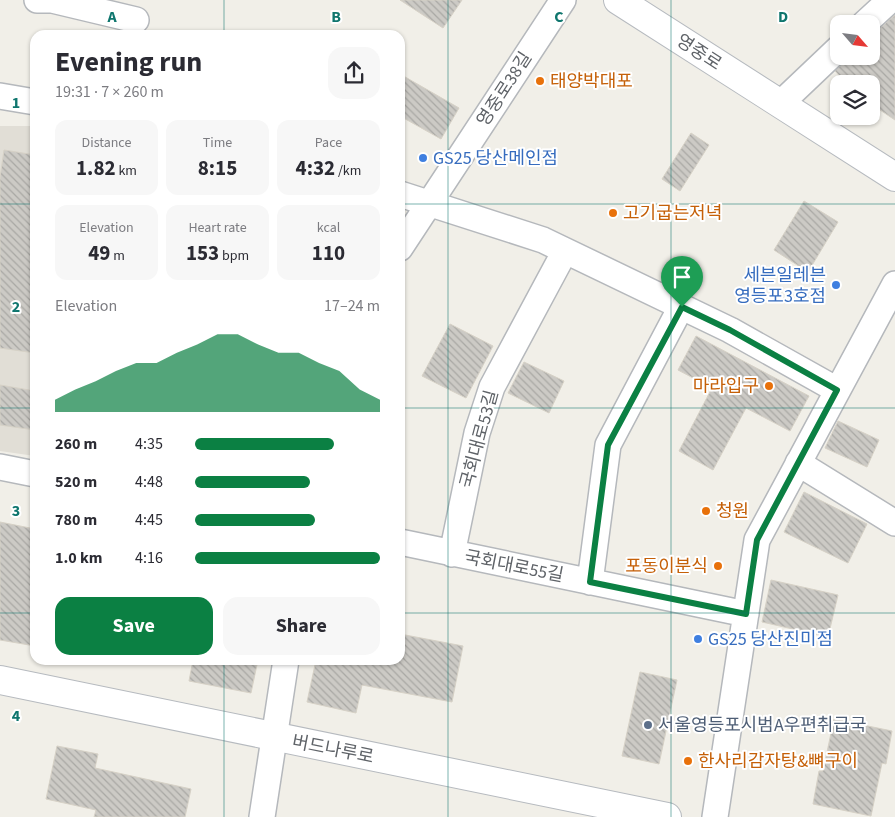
<!DOCTYPE html>
<html lang="en">
<head>
<meta charset="utf-8">
<style>
	body { margin:0; font-family:"Source Sans 3","Noto Sans KR",sans-serif; background:#f7f7f7; color:#2b2b33; height:100vh; display:flex; flex-direction:column; font-size:19px; white-space:nowrap }
	* { box-sizing:border-box; margin:0 }
	p { font-size:16px; color:#7c7c81 }
	.icon { flex:none; width:28px; height:28px; fill:none; stroke:currentColor; stroke-width:2; stroke-linecap:round; stroke-linejoin:round }
	.map { position:relative; flex:1; overflow:hidden }
	.details { position:absolute; left:30px; top:30px; width:375px; height:635px; display:flex; flex-direction:column; background:#fff; border-radius:15px; box-shadow:0 1px 4px #0004 }
	.details>* { flex:none }
	.needle { width:32px; rotate:118deg }
	.controls { position:absolute; left:830px; top:15px; display:grid; gap:10px }
	.controls a { display:grid; place-items:center; width:50px; height:50px; border-radius:10px; background:#fff; box-shadow:0 1px 4px #0004; font-size:25px }
	.pin { position:absolute; display:grid; place-items:center; width:42px; height:42px; color:#fff; margin:-51px -21px; border-radius:50% 50% 50% 0; rotate:-45deg; box-shadow:0 0 5px #0007 }
	.pin .icon { rotate:45deg }
	.round { display:grid; place-items:center; flex:none; width:52px; height:52px; border-radius:15px; background:#f7f7f7 }
	.head { display:flex; align-items:center; justify-content:space-between; height:85px; padding:0 25px }
	h1 { font-size:28px; font-weight:700; line-height:38px }
	.stats { display:grid; grid-template-columns:repeat(3,1fr); gap:8px; height:85px; padding:5px 25px }
	.stats div { display:grid; align-content:center; border-radius:12px; background:#f7f7f7; text-align:center }
	.stats b { font-size:21px; font-weight:700 }
	.stats small { font-size:14px; font-weight:400 }
	.stats p { font-size:14px }
	.chart { height:140px; padding:10px 25px }
	.chart p { display:flex; justify-content:space-between }
	.chart svg { width:100%; height:90px; margin-top:5px; fill:#0b8043; opacity:.7 }
	.primary-button { display:flex; gap:10px; margin-top:auto; padding:10px 25px }
	.primary-button a { flex:1; height:58px; border-radius:15px; background:#0b8043; color:#fff; font-size:20px; font-weight:700; line-height:58px; text-align:center }
	.primary-button a+a { background:#f7f7f7; color:#2b2b33 }
	ul { padding:0 25px; list-style:none; font-size:16px }
	li { display:grid; grid-template-columns:80px 60px 1fr; align-items:center; height:38px }
	li i { height:12px; border-radius:6px; background:#0b8043 }
	.map>svg:first-child { display:block }
	.education { fill:#e1ded6 }
	.building { fill:url(#building-back-hatch); stroke:#d6d1c6 }
	.lines { fill:none; stroke-linecap:round; stroke-linejoin:round }
	.minor-casing { stroke:#b5b8bc; stroke-width:28 }
	.secondary-casing { stroke:#b6babf; stroke-width:30 }
	.minor { stroke:#fff; stroke-width:25 }
	.secondary { stroke:#fff; stroke-width:28 }
	.route-casing { stroke:#fff; stroke-width:10 }
	.route { stroke:#0b8043; stroke-width:6 }
	.grid { fill:none; stroke:#0f766e; stroke-width:1; stroke-opacity:0.55 }
	.food-dot { fill:#e8710a; stroke:#fff; stroke-width:2 }
	.shop-dot { fill:#3f7fe0; stroke:#fff; stroke-width:2 }
	.service-dot { fill:#5c6f8a; stroke:#fff; stroke-width:2 }
	.labels { text-anchor:middle; stroke-width:4; stroke-linejoin:round; paint-order:stroke }
	.street-label { font-size:18px; fill:#5f6368; stroke:#fff }
	.food-label { font-size:18px; fill:#c56008; stroke:#fff; text-anchor:start }
	.shop-label { font-size:18px; fill:#366cbe; stroke:#fff; text-anchor:start }
	.service-label { font-size:18px; fill:#4e5e75; stroke:#fff; text-anchor:start }
	.grid-label { font-size:16px; text-anchor:middle; font-weight:bold; fill:#0f766e; stroke:#fff; stroke-width:4; stroke-linejoin:round; paint-order:stroke }
</style>
</head>
<body>
<div class="map">
<svg width="895" height="817" viewBox="0 0 895 817">
	<defs>
		<pattern id="building-back-hatch" width="6" height="6" patternUnits="userSpaceOnUse" patternTransform="scale(1.25)"><rect width="6" height="6" fill="#cccac5"/><path d="M-1 5l2 2M0 0l6 6M5-1l2 2" fill="none" stroke="#a9a8a4"/></pattern>
	</defs>
	<rect width="100%" height="100%" fill="#f1efe8"/>
	<path class="education" d="M 0,126 L 35,126 L 35,456 L 0,451 Z"/>
	<path class="building" d="M 400,0 L 462,0 L 443,28 Z
		M 895,15 L 895,120 L 871,104 L 871,84 L 847,84 L 835,71 L 850,56 L 871,56 L 871,36 Z
		M 400,74 L 459,108 L 441,139 L 400,116 Z
		M 691,133 L 709,145 L 680,191 L 662,179 Z
		M 4,150 L 35,155 L 35,353 L 0,348 L 0,178 Z
		M 804,201 L 838,222 L 808,272 L 774,250 Z
		M 450,324 L 493,346 L 466,398 L 422,376 Z
		M 696,336 L 809,396 L 790,431 L 746,408 L 713,470 L 679,451 L 712,388 L 678,370 Z
		M 524,362 L 564,381 L 549,413 L 508,393 Z
		M 0,385 L 35,391 L 35,430 L 0,425 Z
		M 838,421 L 879,440 L 867,467 L 825,448 Z
		M 804,492 L 867,524 L 848,563 L 784,532 Z
		M 0,522 L 35,529 L 35,646 L 0,640 Z
		M 771,580 L 838,595 L 828,637 L 762,622 Z
		M 400,634 L 463,646 L 452,702 L 362,685 L 356,713 L 307,702 L 316,660 L 400,660 Z
		M 193,660 L 258,660 L 251,693 L 189,681 Z
		M 640,672 L 677,680 L 659,764 L 622,756 Z
		M 834,719 L 892,731 L 886,764 L 882,763 L 871,816 L 813,804 L 819,771 L 823,771 Z
		M 57,746 L 98,754 L 95,768 L 191,789 L 185,817 L 94,817 L 96,810 L 46,799 Z"/>
	<g class="lines">
		<defs>
			<path id="minor" d="M 37,0 L 52,0 L 136,20
				M 864,24 L 890,0
				M 0,96 L 35,102
				M 780,104 L 839,48
				M 400,194 L 543,240 L 730,330 L 837,390
				M 400,248 L 563,0
				M 798,463 L 895,523
				M 0,467 L 35,474
				M 400,542 L 746,614
				M 452,554 L 477,433 L 492,387 L 565,251
				M 590,582 L 608,445 L 681,307
				M 262,817 L 286,660
				M 715,817 L 757,540 L 895,284"/>
			<path id="secondary" d="M 618,0 L 895,177
				M 0,680 L 667,817"/>
		</defs>
		<use href="#minor" class="minor-casing"/>
		<use href="#secondary" class="secondary-casing"/>
		<use href="#minor" class="minor"/>
		<use href="#secondary" class="secondary"/>
	</g>
	<g class="lines">
		<defs>
			<path id="route" d="M 682,307 L 730,330 L 837,390 L 757,540 L 746,614 L 590,582 L 608,445 Z"/>
		</defs>
		<use href="#route" class="route-casing"/>
		<use href="#route" class="route"/>
	</g>
	<path class="grid" d="M 224,0 L 224,35M 448,0 L 448,817M 671,0 L 671,817M 0,204 L 35,204M 400,204 L 895,204M 0,408 L 35,408M 400,408 L 895,408M 0,613 L 35,613M 400,613 L 895,613M 224,660 L 224,817"/>
	<g class="food-dot">
		<circle cx="540" cy="81" r="5"/>
		<circle cx="613" cy="213" r="5"/>
		<circle cx="769" cy="386" r="5"/>
		<circle cx="706" cy="511" r="5"/>
		<circle cx="718" cy="566" r="5"/>
		<circle cx="688" cy="761" r="5"/>
	</g>
	<g class="shop-dot">
		<circle cx="423" cy="158" r="5"/>
		<circle cx="836" cy="285" r="5"/>
		<circle cx="698" cy="639" r="5"/>
	</g>
	<circle class="service-dot" cx="648" cy="725" r="5"/>
	<g class="labels">
		<g class="street-label">
			<text transform="translate(699 52) rotate(33)" y="6">영중로</text>
			<text transform="translate(504 89) rotate(-57)" y="6">영중로38길</text>
			<text transform="translate(479 439) rotate(-75)" y="6">국회대로53길</text>
			<text transform="translate(514 566) rotate(11)" y="6">국회대로55길</text>
			<text transform="translate(333 749) rotate(11)" y="6">버드나루로</text>
		</g>
		<g class="food-label">
			<text x="550" y="87">태양박대포</text>
			<text x="623" y="219">고기굽는저녁</text>
			<text x="759" y="392" text-anchor="end">마라입구</text>
			<text x="716" y="517">청원</text>
			<text x="708" y="572" text-anchor="end">포동이분식</text>
			<text x="698" y="767">한사리감자탕&amp;뼈구이</text>
		</g>
		<g class="shop-label">
			<text x="433" y="164">GS25 당산메인점</text>
			<text x="826" y="281" text-anchor="end">세븐일레븐<tspan x="826" dy="21">영등포3호점</tspan></text>
			<text x="708" y="645">GS25 당산진미점</text>
		</g>
		<g class="service-label">
			<text x="658" y="731">서울영등포시범A우편취급국</text>
		</g>
	</g>
	<g class="grid-label">
		<text x="112" y="22">A</text>
		<text x="336" y="22">B</text>
		<text x="559" y="22">C</text>
		<text x="783" y="22">D</text>
		<text x="16" y="108">1</text>
		<text x="16" y="312">2</text>
		<text x="16" y="516">3</text>
		<text x="16" y="721">4</text>
	</g>
</svg>
<div class="controls">
<a><svg class="needle" viewBox="-14 -14 28 28"><path d="M0-13l5 13h-10z" fill="#e53935"/><path d="M0 13l5-13h-10z" fill="#7c7c81"/></svg></a>
<a><svg class="icon" aria-label="layers" viewBox="0 0 24 24"><path d="M12 4l9 5-9 5-9-5zM3 14l9 5 9-5"/></svg></a>
</div>
<div class="pin" style="left:682px;top:307px;background:#1e9e55"><svg class="icon" aria-label="arrive" viewBox="0 0 24 24"><path d="M6 21V4h12l-3 4 3 4H6"/></svg></div>
<section class="details">
<div class="head"><div><h1>Evening run</h1><p>19:31 · 7 × 260 m</p></div><a class="round"><svg class="icon" aria-label="share" viewBox="0 0 24 24"><path d="M12 15V3M7 8l5-5 5 5M5 13v7h14v-7"/></svg></a></div>
<div class="stats">
<div><p>Distance</p><b>1.82<small> km</small></b></div>
<div><p>Time</p><b>8:15</b></div>
<div><p>Pace</p><b>4:32<small> /km</small></b></div>
</div>
<div class="stats">
<div><p>Elevation</p><b>49<small> m</small></b></div>
<div><p>Heart rate</p><b>153<small> bpm</small></b></div>
<div><p>kcal</p><b>110</b></div>
</div>
<div class="chart"><p><span>Elevation</span>17–24 m</p>
<svg viewBox="0 0 160 44" preserveAspectRatio="none"><path d="M0 44V38L10 33L20 29L30 24L40 20L50 20L60 15L70 11L80 6L90 6L100 11L110 15L120 15L130 20L140 24L150 33L160 38V44z"/></svg>
</div>
<ul>
<li><b>260 m</b>4:35<i style="width:75%"></i></li>
<li><b>520 m</b>4:48<i style="width:62%"></i></li>
<li><b>780 m</b>4:45<i style="width:65%"></i></li>
<li><b>1.0 km</b>4:16<i style="width:100%"></i></li>
</ul>
<div class="primary-button"><a>Save</a><a>Share</a></div>
</section>
</div>
</body>
</html>
